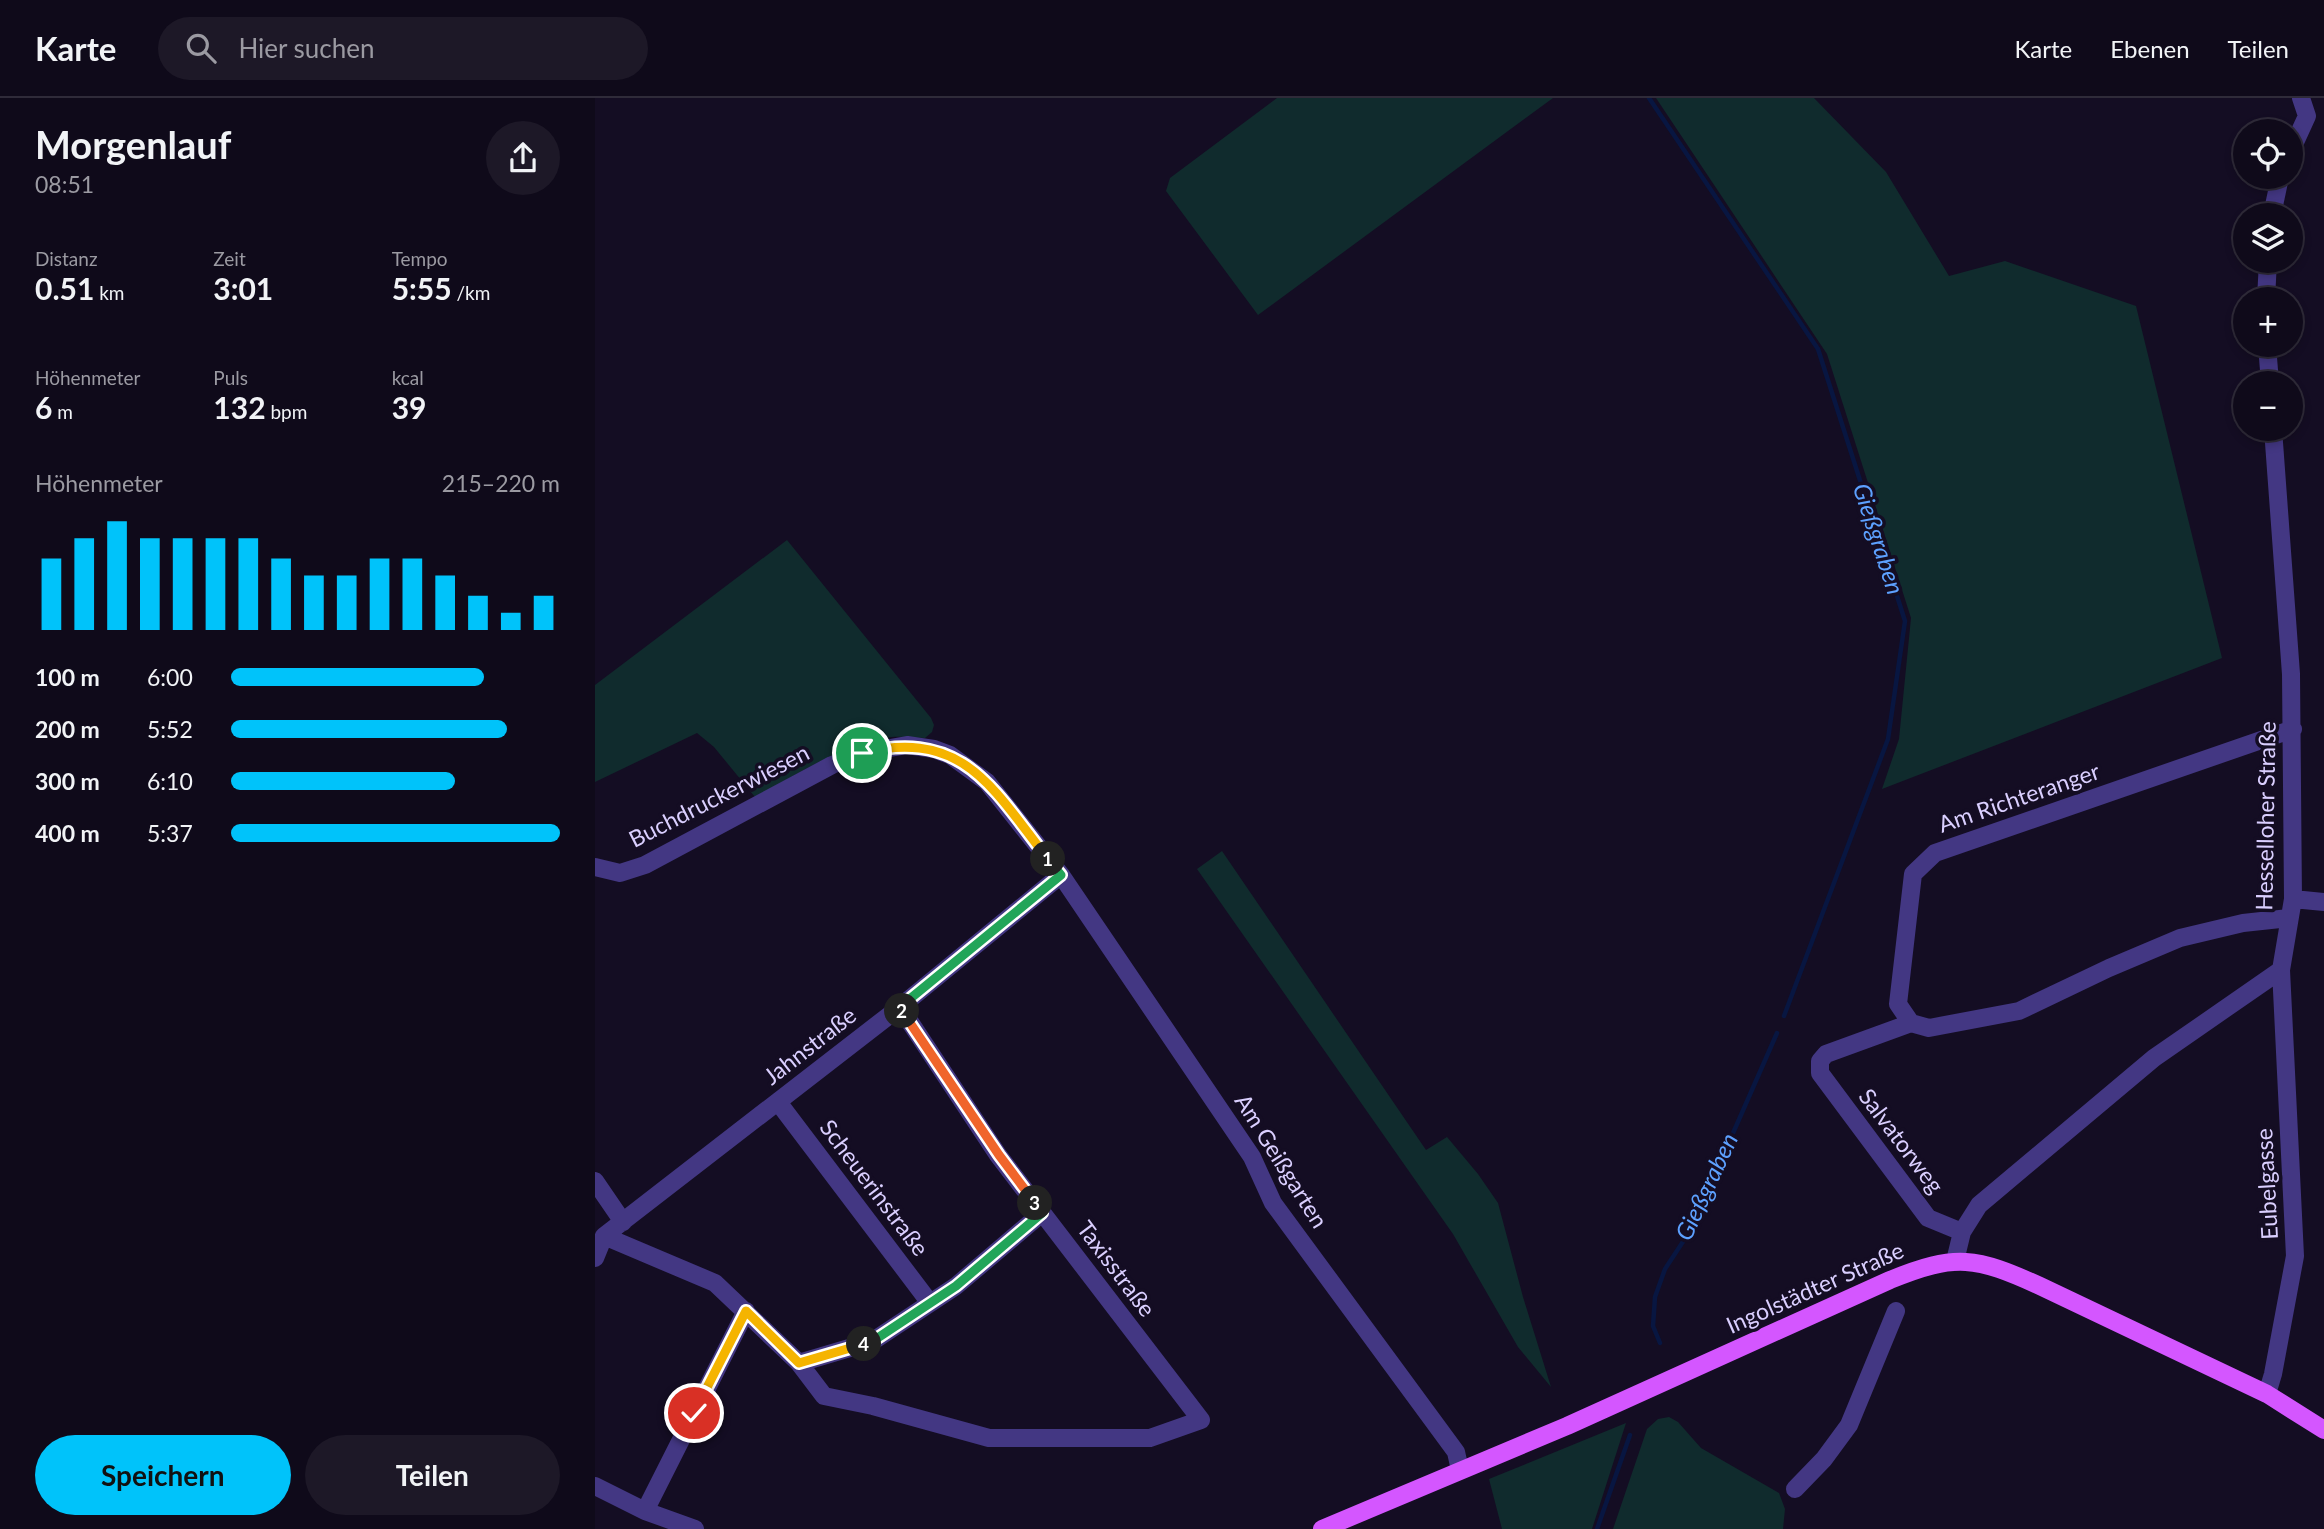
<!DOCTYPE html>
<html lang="de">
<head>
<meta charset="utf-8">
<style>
	body { margin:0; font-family:Lato,sans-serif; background:#1d1827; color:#f1f3f6; height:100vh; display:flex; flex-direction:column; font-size:26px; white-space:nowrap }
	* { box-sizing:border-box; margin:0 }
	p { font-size:23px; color:#9b9aa2 }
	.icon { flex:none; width:38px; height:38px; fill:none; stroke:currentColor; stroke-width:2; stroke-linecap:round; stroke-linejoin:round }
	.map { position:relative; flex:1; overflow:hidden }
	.details { display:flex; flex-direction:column; background:#0f0a1a; width:595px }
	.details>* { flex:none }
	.tools { position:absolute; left:1638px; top:21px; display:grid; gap:14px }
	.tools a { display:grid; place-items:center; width:70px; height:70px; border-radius:50%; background:#0f0a1a; box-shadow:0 4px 10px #0003,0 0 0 2px #2f2b39; font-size:35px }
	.pin { position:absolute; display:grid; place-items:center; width:60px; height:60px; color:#fff; margin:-30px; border:4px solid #fff; border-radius:50%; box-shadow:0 2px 7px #0007 }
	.km { position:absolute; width:35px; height:35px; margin:-18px; border-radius:50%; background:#222; color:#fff; font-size:19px; line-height:35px; text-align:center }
	.round { display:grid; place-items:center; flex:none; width:74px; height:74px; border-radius:37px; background:#1d1827 }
	.head { display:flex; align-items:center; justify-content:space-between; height:119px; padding:0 35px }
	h1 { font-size:38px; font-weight:700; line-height:52px }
	.stats { display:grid; grid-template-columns:repeat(3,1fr); gap:10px; height:119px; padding:7px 35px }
	.stats div { display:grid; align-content:center }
	.stats b { font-size:30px; font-weight:700 }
	.stats small { font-size:19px; font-weight:400 }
	.stats p { font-size:19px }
	.chart { height:196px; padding:14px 35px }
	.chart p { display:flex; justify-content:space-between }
	.chart svg { width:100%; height:126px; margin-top:7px; stroke:#00c3fa; stroke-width:6 }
	.button { display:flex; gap:14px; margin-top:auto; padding:14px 35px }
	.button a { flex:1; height:80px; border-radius:42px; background:#00c3fa; color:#111; font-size:28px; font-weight:700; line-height:80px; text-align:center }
	.button a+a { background:#1d1827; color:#f1f3f6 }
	ul { padding:0 35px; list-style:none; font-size:23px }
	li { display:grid; grid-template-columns:112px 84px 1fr; align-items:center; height:52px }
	li i { height:18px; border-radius:9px; background:#00c3fa }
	header { display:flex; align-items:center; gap:42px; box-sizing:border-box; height:98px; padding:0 35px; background:#0f0a1a; border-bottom:2px solid #2f2b39 }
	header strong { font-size:33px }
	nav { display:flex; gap:38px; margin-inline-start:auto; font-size:24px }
	.search { width:490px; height:63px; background:#1d1827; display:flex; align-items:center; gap:18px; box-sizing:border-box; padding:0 24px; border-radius:38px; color:#9b9aa2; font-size:26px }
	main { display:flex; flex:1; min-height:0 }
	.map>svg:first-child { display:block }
	.green { fill:#102b2d }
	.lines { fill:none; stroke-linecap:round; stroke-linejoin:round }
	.stream { stroke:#081641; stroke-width:4.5 }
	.minor { stroke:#433783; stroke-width:18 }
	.major { stroke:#d456ff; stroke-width:18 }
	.split-1-casing { stroke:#fff; stroke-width:14 }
	.split-2-casing { stroke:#fff; stroke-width:14 }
	.split-3-casing { stroke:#fff; stroke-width:14 }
	.split-4-casing { stroke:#fff; stroke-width:14 }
	.split-5-casing { stroke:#fff; stroke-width:14 }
	.split-1 { stroke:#f5b400; stroke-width:9 }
	.split-2 { stroke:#22a559; stroke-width:9 }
	.split-3 { stroke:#f0652b; stroke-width:9 }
	.split-4 { stroke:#22a559; stroke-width:9 }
	.split-5 { stroke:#f5b400; stroke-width:9 }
	.labels { text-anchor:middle; stroke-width:7; stroke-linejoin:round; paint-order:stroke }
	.street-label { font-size:23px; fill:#dacfff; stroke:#140d23 }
	.water-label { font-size:24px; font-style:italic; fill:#5da1ff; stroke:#140d23 }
</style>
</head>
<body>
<header>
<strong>Karte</strong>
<div class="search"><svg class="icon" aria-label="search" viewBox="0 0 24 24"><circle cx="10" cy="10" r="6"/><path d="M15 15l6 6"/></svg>Hier suchen</div>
<nav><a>Karte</a><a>Ebenen</a><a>Teilen</a></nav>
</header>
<main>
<section class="details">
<div class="head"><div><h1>Morgenlauf</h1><p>08:51</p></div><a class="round"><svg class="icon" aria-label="share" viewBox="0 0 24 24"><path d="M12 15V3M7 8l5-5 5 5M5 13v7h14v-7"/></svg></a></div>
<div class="stats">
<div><p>Distanz</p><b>0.51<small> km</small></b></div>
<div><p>Zeit</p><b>3:01</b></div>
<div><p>Tempo</p><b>5:55<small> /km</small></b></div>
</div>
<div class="stats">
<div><p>Höhenmeter</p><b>6<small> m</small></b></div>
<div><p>Puls</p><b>132<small> bpm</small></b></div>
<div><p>kcal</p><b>39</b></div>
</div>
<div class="chart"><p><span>Höhenmeter</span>215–220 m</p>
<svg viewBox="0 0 160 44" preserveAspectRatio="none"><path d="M5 44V19M15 44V12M25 44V6M35 44V12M45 44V12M55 44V12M65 44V12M75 44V19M85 44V25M95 44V25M105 44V19M115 44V19M125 44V25M135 44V32M145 44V38M155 44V32"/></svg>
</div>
<ul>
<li><b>100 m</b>6:00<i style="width:77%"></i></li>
<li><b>200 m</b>5:52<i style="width:84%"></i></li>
<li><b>300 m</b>6:10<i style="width:68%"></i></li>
<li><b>400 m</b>5:37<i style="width:100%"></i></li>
</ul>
<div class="button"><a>Speichern</a><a>Teilen</a></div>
</section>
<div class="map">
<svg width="1729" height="1431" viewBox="0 0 1729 1431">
	<rect width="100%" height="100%" fill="#140d23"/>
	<path class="green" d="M 682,0 L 958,0 L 663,217 L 571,93 L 575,80 Z
		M 1061,0 L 1219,0 L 1291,74 L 1354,178 L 1410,163 L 1541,208 L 1627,560 L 1287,691 L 1304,641 L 1316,520 L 1232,256 Z
		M 192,442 L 336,620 L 339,627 L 337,634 L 330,640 C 319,640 308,638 297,639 C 248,646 203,676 160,699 L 119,649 L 102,635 L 0,684 L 0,587 Z
		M 627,753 L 831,1052 L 852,1039 L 883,1076 L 903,1105 L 928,1199 L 956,1289 L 923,1249 L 858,1136 L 602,771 Z
		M 1074,1319 L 1083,1324 L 1106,1350 L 1184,1395 L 1190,1411 L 1188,1431 L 1018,1431 L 1052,1331 L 1063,1321 Z
		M 1031,1325 L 997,1431 L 907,1431 L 894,1381 Z"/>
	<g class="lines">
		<path class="stream" d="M 1054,0 L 1223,251 L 1310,523 L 1293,641 L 1189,918
			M 1065,1245 L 1058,1228 L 1060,1199 L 1070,1171 L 1095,1133 L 1182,935
			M 1002,1431 L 1035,1337"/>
		<path class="minor" d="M 1696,53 L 1712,18 L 1706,0
			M 1677,117 L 1685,79
			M 1671,201 L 1673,163
			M 1672,247 L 1675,285
			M 0,769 L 25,775 L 50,767 L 237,667 L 267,655 L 312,647 L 339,651 L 355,657 L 392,684 L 466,777 L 657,1059 L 678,1105 L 861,1354 L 865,1372
			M 1698,801 L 1729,804
			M 1694,820 L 1648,825 L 1585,840 L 1514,870 L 1424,913 L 1334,930 L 1316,925 L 1303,906 L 1318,776 L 1340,755 L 1698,631
			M 1316,925 L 1231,956 L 1225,963 L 1225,975 L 1333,1120 L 1367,1134
			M 183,1004 L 335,1205
			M 0,1083 L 28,1124
			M 9,1138 L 120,1185 L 204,1265 L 229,1298 L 278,1308 L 394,1340 L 555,1340 L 606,1322 L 403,1057 L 305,909
			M 0,1160 L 9,1138 L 305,909 L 466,777
			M 1360,1163 L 1367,1134 L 1384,1107 L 1559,960 L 1686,872
			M 204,1265 L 278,1243 L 361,1188 L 447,1115
			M 1672,1296 L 1678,1276 L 1700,1158 L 1686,872 L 1698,801 L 1696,576 L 1678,331
			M 0,1388 L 50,1413 L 151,1213
			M 1200,1391 L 1229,1361 L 1254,1327 L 1301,1213
			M 50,1413 L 100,1431"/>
		<path class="major" d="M 727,1431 L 972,1328 L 1295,1182 C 1361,1155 1381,1159 1445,1188 L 1672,1296 L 1729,1332"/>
	</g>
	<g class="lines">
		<defs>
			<path id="split-1" d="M 267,655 C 369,630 398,691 453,761"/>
			<path id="split-2" d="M 307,913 L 305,909 L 466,777 L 453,761"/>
			<path id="split-3" d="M 307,913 L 404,1057 L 440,1105"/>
			<path id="split-4" d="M 269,1246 L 278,1243 L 361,1188 L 447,1115 L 440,1105"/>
			<path id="split-5" d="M 99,1315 L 151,1213 L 204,1265 L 269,1246"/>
		</defs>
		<use href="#split-1" class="split-1-casing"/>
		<use href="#split-2" class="split-2-casing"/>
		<use href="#split-3" class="split-3-casing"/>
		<use href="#split-4" class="split-4-casing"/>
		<use href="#split-5" class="split-5-casing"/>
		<use href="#split-1" class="split-1"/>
		<use href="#split-2" class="split-2"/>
		<use href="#split-3" class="split-3"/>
		<use href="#split-4" class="split-4"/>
		<use href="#split-5" class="split-5"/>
	</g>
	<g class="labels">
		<g class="street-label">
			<text transform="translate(124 698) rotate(-27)" y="8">Buchdruckerwiesen</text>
			<text transform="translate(1424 700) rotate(-19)" y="8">Am Richteranger</text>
			<text transform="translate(1671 718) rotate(-89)" y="8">Hesselloher Straße</text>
			<text transform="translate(215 948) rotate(-38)" y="8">Jahnstraße</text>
			<text transform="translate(1306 1043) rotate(53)" y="8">Salvatorweg</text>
			<text transform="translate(686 1063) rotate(58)" y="8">Am Geißgarten</text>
			<text transform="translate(1672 1086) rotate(-93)" y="8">Eubelgasse</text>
			<text transform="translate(279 1090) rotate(53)" y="8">Scheuerinstraße</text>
			<text transform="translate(521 1171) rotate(53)" y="8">Taxisstraße</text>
			<text transform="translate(1220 1190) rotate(-24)" y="8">Ingolstädter Straße</text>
		</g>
		<g class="water-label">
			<text transform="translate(1283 441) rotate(72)" y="8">Gießgraben</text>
			<text transform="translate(1112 1089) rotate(-65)" y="8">Gießgraben</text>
		</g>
	</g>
</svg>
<div class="tools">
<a><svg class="icon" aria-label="locate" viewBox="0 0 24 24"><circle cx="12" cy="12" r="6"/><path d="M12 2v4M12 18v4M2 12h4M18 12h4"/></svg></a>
<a><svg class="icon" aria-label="layers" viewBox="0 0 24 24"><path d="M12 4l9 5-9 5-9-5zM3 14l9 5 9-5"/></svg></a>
<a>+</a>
<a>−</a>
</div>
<div class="pin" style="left:267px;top:655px;background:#1e9e55"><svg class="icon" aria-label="arrive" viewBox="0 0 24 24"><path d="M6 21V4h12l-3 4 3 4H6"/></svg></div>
<div class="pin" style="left:99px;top:1315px;background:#d93025"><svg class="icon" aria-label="check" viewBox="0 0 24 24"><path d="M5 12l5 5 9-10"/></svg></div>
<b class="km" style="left:453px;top:761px">1</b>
<b class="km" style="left:307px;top:913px">2</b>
<b class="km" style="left:440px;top:1105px">3</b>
<b class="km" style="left:269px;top:1246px">4</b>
</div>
</main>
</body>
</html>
